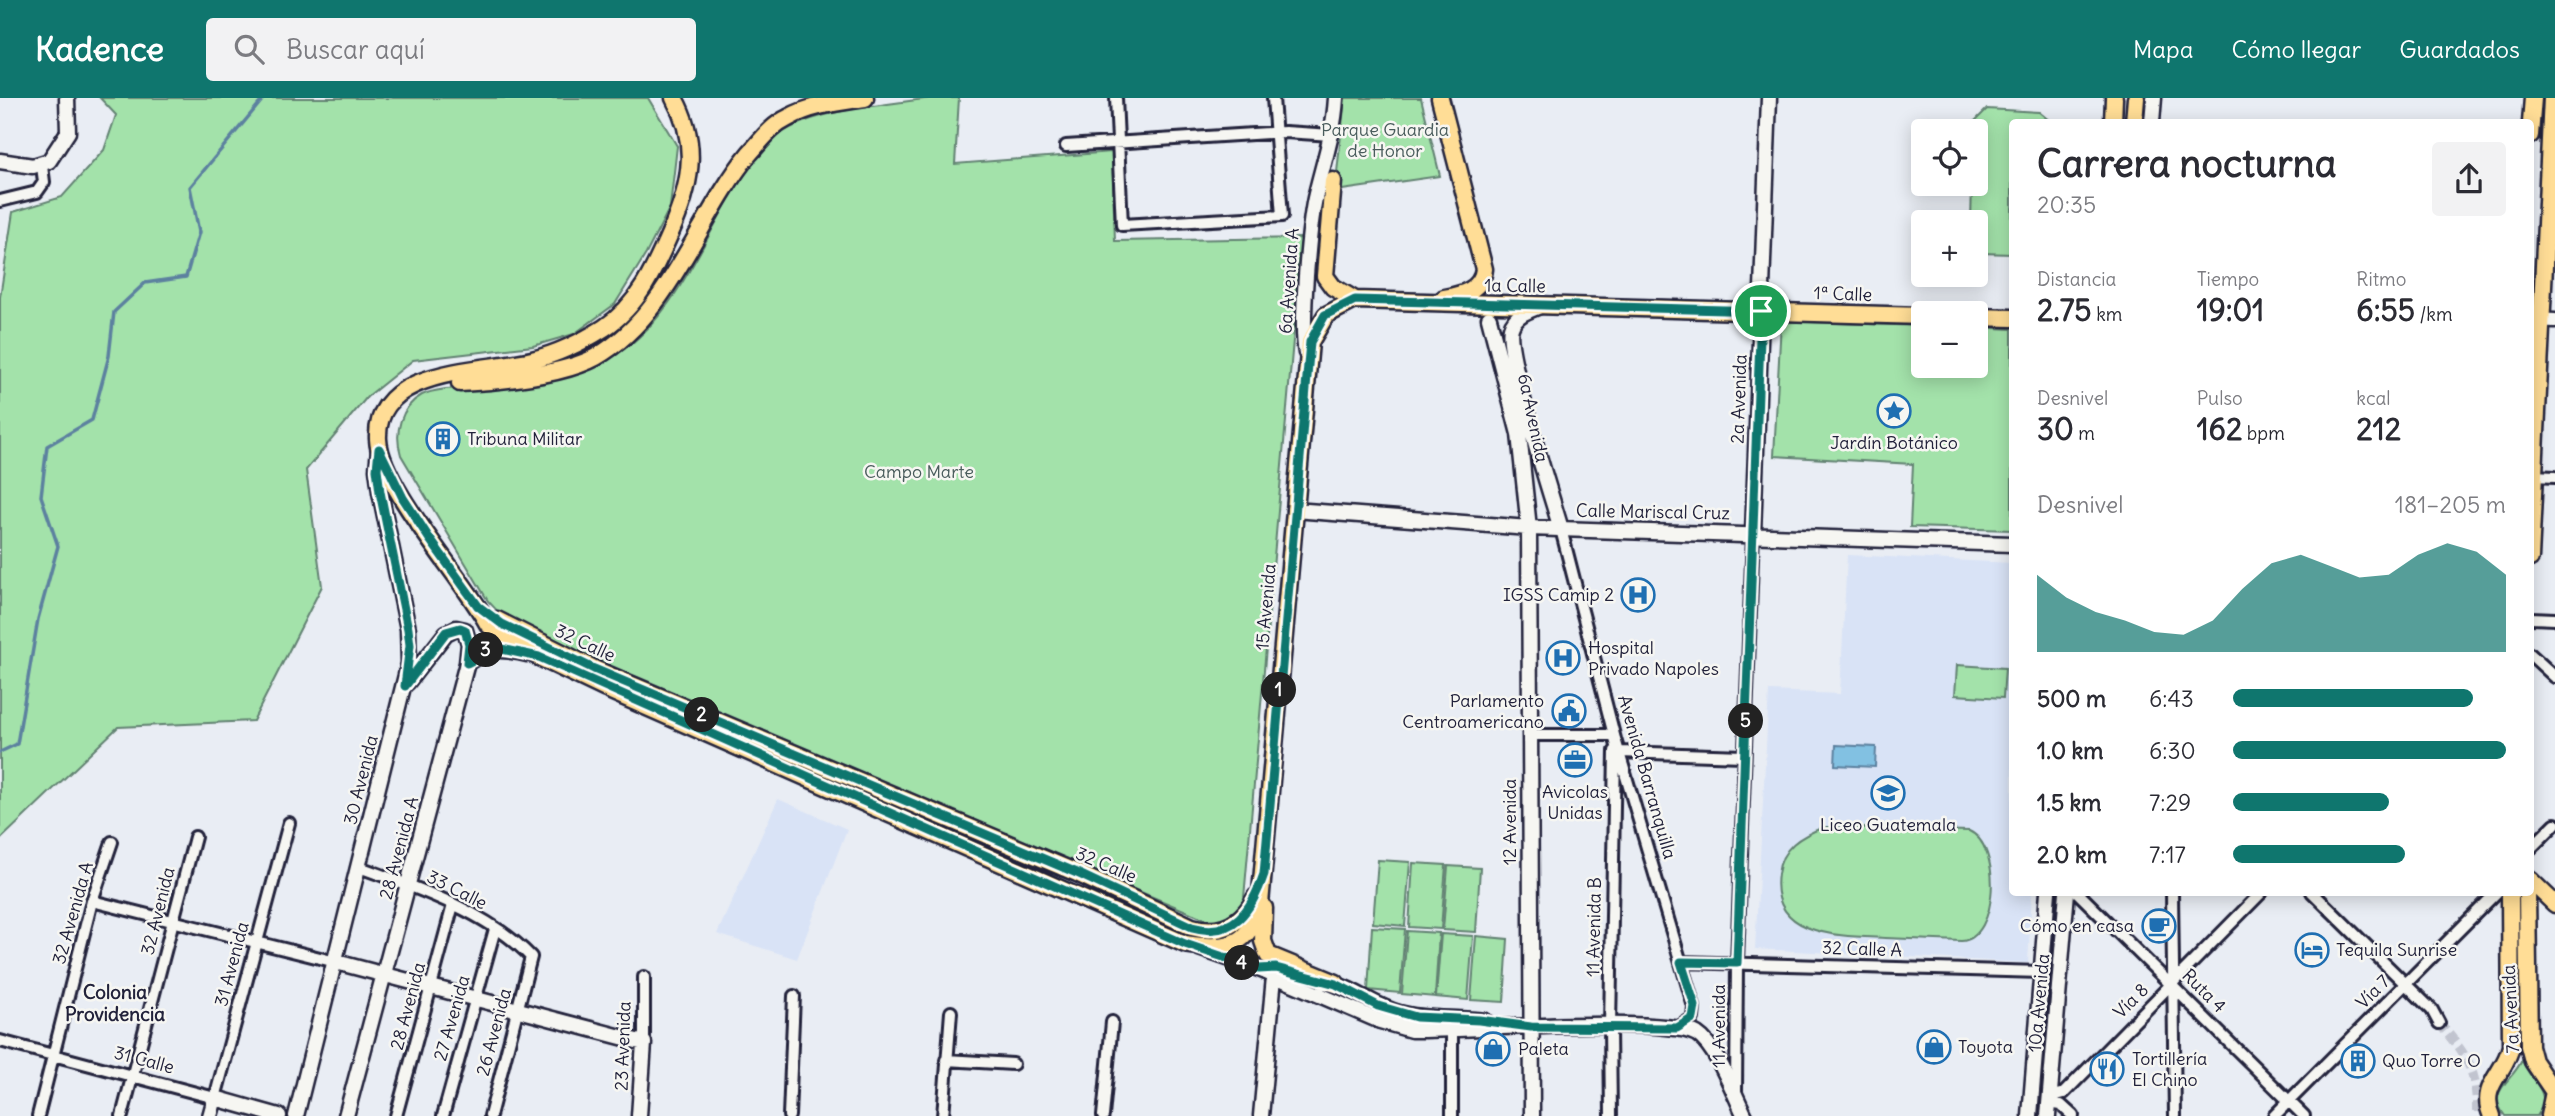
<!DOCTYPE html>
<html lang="es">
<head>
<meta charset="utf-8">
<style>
	body { margin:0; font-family:Delius,sans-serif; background:#f2f2f3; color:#2b2b33; height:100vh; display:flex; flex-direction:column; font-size:26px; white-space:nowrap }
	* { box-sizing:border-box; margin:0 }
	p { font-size:23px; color:#7c7c81 }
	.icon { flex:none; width:38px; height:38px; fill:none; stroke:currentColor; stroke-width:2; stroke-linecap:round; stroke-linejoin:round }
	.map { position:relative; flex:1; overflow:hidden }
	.details { position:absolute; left:2009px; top:21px; width:525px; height:777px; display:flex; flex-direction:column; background:#fff; border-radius:7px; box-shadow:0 4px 18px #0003 }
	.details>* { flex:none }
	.buttons { position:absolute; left:1911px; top:21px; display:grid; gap:14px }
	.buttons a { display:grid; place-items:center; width:77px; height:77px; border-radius:7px; background:#fff; box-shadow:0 4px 18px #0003; font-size:35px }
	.pin { position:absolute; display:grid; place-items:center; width:60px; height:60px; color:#fff; margin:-30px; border:4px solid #fff; border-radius:50%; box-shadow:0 2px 7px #0007 }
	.km { position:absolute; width:35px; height:35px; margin:-18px; border-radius:50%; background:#222; color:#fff; font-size:19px; line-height:35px; text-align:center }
	.round { display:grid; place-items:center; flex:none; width:74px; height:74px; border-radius:7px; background:#f2f2f3 }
	.head { display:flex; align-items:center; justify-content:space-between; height:119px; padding:0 28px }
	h1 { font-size:38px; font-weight:700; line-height:52px }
	.figures { display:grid; grid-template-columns:repeat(3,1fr); gap:10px; height:119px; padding:7px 28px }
	.figures div { display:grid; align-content:center }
	.figures b { font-size:30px; font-weight:700 }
	.figures small { font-size:19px; font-weight:400 }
	.figures p { font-size:19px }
	.chart { height:196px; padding:14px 28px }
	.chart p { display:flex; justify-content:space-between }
	.chart svg { width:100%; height:126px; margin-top:7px; fill:#0f766e; opacity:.7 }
	ul { padding:0 28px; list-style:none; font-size:23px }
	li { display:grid; grid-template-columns:112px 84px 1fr; align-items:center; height:52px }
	li i { height:18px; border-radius:9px; background:#0f766e }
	header { display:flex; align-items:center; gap:42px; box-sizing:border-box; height:98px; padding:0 35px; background:#0f766e; color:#fff }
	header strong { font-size:33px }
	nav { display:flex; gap:38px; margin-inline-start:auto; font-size:24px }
	.search { width:490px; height:63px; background:#f2f2f3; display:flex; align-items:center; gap:18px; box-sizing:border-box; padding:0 24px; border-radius:7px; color:#7c7c81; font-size:26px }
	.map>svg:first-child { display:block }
	.built { fill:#d9e3f6 }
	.green { fill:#a3e2aa; stroke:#628272; stroke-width:2 }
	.water { fill:#82c1e2; stroke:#5c819f; stroke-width:2 }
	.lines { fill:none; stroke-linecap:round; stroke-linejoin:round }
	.stream { stroke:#5c819f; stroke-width:3.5 }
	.street-tunnel { stroke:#c1c4cf; stroke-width:10; stroke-dasharray:10 5; stroke-linecap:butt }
	.street-casing { stroke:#22223b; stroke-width:16 }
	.secondary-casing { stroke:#22223b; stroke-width:19 }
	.primary-casing { stroke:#22223b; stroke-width:21 }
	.street { stroke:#f6f6f2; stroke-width:10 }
	.secondary { stroke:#f6f6f2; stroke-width:14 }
	.primary { stroke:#ffdd96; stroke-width:16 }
	.route-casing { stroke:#fff; stroke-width:14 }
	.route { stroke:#0f766e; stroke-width:9 }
	.labels { text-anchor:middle; stroke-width:5; stroke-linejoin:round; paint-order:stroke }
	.park-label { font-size:18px; fill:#495c5c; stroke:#f6f6f2 }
	.street-label { font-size:18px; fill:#22223b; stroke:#f6f6f2 }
	.poi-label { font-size:18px; fill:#22223b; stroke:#f6f6f2; text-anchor:start }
	.neighbourhood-label { font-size:19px; font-weight:bold; fill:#22223b; stroke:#f6f6f2 }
</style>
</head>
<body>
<header>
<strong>Kadence</strong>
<div class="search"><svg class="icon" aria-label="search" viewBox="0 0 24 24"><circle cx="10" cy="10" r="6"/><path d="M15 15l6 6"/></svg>Buscar aquí</div>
<nav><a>Mapa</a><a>Cómo llegar</a><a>Guardados</a></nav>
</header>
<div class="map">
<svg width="2555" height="1018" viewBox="0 0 2555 1018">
	<rect width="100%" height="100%" fill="#e9edf4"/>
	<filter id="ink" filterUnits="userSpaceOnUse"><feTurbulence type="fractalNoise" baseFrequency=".0143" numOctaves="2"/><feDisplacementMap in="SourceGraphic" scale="14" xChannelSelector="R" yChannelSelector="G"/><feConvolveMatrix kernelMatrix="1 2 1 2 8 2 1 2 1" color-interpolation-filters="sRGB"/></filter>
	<g filter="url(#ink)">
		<path class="built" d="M 1847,457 L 2012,465 L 2012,794 L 2032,795 L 2028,865 L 1755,851 L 1769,593 L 1840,596 Z
			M 778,701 L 847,731 L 797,861 L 717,836 Z"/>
		<path class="green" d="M 100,0 L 648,0 L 677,48 L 670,109 L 646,156 L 615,206 L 574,236 L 533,248 L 413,262 L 367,299 L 306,372 L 322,488 L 253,623 L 118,629 L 0,742 L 0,199 L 13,114 L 62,99 L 104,52 L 116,17 Z
			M 930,0 L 959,0 L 955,66 L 1112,54 L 1115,143 L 1302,140 L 1244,800 C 1239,819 1220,826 1203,820 L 808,655 L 535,535 L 501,517 L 488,503 L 401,357 C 394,335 400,309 422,297 C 438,289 462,291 480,289 C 506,286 589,272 609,261 C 668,228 697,157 729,101 C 746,73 759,46 790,30 C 827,10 888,7 930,0 Z
			M 1345,0 L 1421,0 L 1440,78 L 1335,93 Z
			M 1987,11 L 2039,14 L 2050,23 L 2012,24 L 2012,156 L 1980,155 L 1976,150 L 1976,124 L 1971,124 L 1972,86 L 1976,86 L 1974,24 Z
			M 1781,223 L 1923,228 L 1923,268 L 1976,268 L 1976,229 L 2012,231 L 2012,432 L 1910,429 L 1913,366 L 1774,358 Z
			M 1957,567 L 2005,570 L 2003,600 L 1955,597 Z
			M 1824,729 L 1969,733 C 2002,747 1999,841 1961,843 C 1936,842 1910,841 1885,840 C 1843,838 1769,840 1778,776 C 1781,749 1801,738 1824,729 Z
			M 1378,762 L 1410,764 L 1405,828 L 1373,825 Z
			M 1413,765 L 1446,767 L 1441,831 L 1409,829 Z
			M 1448,768 L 1480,770 L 1476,834 L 1443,832 Z
			M 1372,829 L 1405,831 L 1400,895 L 1368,892 Z
			M 1407,833 L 1439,835 L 1435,899 L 1402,896 Z
			M 1441,836 L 1473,838 L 1468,902 L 1436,899 Z
			M 1476,838 L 1508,841 L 1504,904 L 1471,902 Z
			M 2522,962 C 2529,983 2555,994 2537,1018 L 2505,1018 C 2485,993 2513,983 2522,962 Z"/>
		<path class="water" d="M 1836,647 L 1876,649 L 1875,669 L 1835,667 Z"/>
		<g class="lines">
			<path class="stream" d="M 0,654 L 17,646 L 38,521 L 58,448 L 41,398 L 47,348 L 92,322 L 109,258 L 114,214 L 145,185 L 186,179 L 199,134 L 190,89 L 264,0"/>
			<path class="street-tunnel" d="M 2439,925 C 2467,958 2478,972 2477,1018"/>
			<defs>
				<path id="street" d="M 1116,0 L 1122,127 L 1282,118 L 1273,0
					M 1066,48 L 1285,34 L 1332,37
					M 0,103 L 37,94 L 44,84 L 42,68
					M 2534,378 L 2555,379
					M 1561,431 L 1615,641 L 1694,909 L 1693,920 L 1677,930
					M 2530,520 L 2555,521
					M 2530,556 L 2555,579
					M 1529,637 L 1614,637
					M 1619,654 L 1744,658
					M 2530,751 L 2555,726
					M 359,769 C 415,789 490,815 531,859 L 490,1018
					M 2077,794 L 2304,1018
					M 2172,794 L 2175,1018
					M 2312,794 L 2432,912 L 2439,925
					M 92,803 L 336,864
					M 1681,864 L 2042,874
					M 1452,932 L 1452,1018
					M 0,943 L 215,1000 L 289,725
					M 644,945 L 644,879
					M 946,962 L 1013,966
					M 1736,996 L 1737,865 L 1753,435
					M 2050,999 L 2064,995 L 2262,794
					M 2049,1005 L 2061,1007 L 2073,1018
					M 38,1018 L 92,803 L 112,744
					M 122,1018 L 195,739
					M 396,1018 L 453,807
					M 443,1018 L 495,831
					M 789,1018 L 794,898
					M 943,1018 L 951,914
					M 1103,1018 L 1112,924
					M 1611,1018 L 1610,928 L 1615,653
					M 2274,1018 L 2497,794"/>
				<path id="secondary" d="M 2152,24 L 2154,0
					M 0,63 L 33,68 L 49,63 L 68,34 L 67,0
					M 1540,208 C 1529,212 1515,217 1511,230 C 1504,252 1552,400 1561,431
					M 1489,220 L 1519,336 L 1529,430 L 1532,1018
					M 2530,222 L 2555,223
					M 1306,255 C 1300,227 1309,129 1315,100 C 1323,66 1334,35 1336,0
					M 1294,412 L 1529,430 L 2012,446
					M 1753,435 L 1769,0
					M 467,565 C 489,549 501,550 527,556
					M 1199,850 L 1259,871 L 1380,923 L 1411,932 C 1461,933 1666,917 1697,936 C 1717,949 1734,996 1745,1018
					M 336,864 L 644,945 L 639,1018
					M 1324,884 C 1351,888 1373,908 1399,915 C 1427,923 1457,919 1485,923
					M 210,1018 L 215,1000 L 279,1018
					M 296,1018 L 409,565 L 408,531 L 380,394 L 377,371 L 379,351
					M 346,1018 L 467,565 L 469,546 L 465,532 L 456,530 L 446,535 L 407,585
					M 1261,1018 L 1274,879
					M 2030,1018 L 2048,794
					M 2048,1018 L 2067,794"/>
				<path id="primary" d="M 674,0 C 698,43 692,82 674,126 C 657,165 641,206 604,230 C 582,244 557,256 532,262 C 483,274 375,269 378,341 C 380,388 463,480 488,526 L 503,539 L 539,559 L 606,591 L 1185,846 C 1225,852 1250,850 1260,806 L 1310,244 L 1326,217 L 1355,202 L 1923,218
					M 1440,0 L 1484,171 C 1482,192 1462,197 1444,200
					M 2113,24 L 2114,0
					M 2134,24 L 2136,0
					M 2530,37 L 2533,0
					M 1333,83 L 1325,178 L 1333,189 L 1355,202
					M 1976,219 L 2012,220
					M 460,285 C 498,283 563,277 596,259 C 670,217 697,120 749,56 C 761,43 771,28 788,20 C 811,7 839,4 865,0
					M 2530,460 L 2552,0
					M 497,522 L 594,571 L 1077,775 L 1192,829 C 1221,837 1243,825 1256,799
					M 2530,782 L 2555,806
					M 2527,794 L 2529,948 L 2533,963 L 2554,994 L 2549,1018
					M 1264,810 L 1263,843 L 1268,857 L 1336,885
					M 2492,1018 C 2478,988 2506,975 2511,948 L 2510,794"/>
			</defs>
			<use href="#street" class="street-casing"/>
			<use href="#secondary" class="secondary-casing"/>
			<use href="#primary" class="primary-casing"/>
			<use href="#street" class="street"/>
			<use href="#secondary" class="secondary"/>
			<use href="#primary" class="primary"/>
		</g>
	</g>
	<g class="lines" filter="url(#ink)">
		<defs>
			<path id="route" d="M 1355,202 L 1761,213 L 1737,865 L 1681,864 L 1695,908 L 1693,920 L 1677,930 L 1531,929 L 1479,922 L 1416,919 L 1378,908 L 1336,886 L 1276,870 L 1259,871 L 1185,846 L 539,559 L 497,550 L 467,565 L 469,546 L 465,532 L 460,530 L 446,534 L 405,588 L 410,547 L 408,531 L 380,394 L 377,371 L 379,351 L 403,400 L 429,440 L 478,508 L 502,526 L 594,571 L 1077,775 L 1192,829 C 1234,841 1252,811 1264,776 L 1310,244 L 1325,217 Z"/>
		</defs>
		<use href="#route" class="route-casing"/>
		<use href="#route" class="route"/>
	</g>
	<defs>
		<symbol id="sight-ring" viewBox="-11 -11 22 22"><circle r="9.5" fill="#f6f6f2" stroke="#1f6fb2" stroke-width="1.5"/><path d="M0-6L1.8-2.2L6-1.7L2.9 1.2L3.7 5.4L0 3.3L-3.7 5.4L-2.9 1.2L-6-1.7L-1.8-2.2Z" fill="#1f6fb2"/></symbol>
		<symbol id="building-ring" viewBox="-11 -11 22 22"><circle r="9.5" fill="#f6f6f2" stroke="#1f6fb2" stroke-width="1.5"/><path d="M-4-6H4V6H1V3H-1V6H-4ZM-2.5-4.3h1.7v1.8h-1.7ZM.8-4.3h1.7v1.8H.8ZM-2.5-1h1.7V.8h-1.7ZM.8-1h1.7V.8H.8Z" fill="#1f6fb2"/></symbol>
		<symbol id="hospital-ring" viewBox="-11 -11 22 22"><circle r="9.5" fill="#f6f6f2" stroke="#1f6fb2" stroke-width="1.5"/><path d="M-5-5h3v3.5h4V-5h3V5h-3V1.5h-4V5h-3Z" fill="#1f6fb2"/></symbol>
		<symbol id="civic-ring" viewBox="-11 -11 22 22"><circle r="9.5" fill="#f6f6f2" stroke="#1f6fb2" stroke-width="1.5"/><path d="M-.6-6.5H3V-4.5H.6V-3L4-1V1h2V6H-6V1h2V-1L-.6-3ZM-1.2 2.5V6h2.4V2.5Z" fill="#1f6fb2"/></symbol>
		<symbol id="office-ring" viewBox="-11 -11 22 22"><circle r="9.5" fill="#f6f6f2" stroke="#1f6fb2" stroke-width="1.5"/><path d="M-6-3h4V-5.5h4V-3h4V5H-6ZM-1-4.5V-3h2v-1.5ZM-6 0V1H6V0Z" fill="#1f6fb2"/></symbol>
		<symbol id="school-ring" viewBox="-11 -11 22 22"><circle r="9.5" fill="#f6f6f2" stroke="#1f6fb2" stroke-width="1.5"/><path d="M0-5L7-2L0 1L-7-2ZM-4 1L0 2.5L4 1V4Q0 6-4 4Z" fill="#1f6fb2"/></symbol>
		<symbol id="cafe-ring" viewBox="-11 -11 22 22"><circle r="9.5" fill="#f6f6f2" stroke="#1f6fb2" stroke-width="1.5"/><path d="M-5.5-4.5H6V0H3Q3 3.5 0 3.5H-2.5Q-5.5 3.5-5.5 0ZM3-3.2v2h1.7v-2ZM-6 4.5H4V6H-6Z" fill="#1f6fb2"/></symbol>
		<symbol id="hotel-ring" viewBox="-11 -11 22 22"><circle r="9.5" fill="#f6f6f2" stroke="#1f6fb2" stroke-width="1.5"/><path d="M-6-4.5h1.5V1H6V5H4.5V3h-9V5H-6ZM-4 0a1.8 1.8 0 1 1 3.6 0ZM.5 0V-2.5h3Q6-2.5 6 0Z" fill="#1f6fb2"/></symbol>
		<symbol id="shop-ring" viewBox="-11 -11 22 22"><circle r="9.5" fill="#f6f6f2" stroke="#1f6fb2" stroke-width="1.5"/><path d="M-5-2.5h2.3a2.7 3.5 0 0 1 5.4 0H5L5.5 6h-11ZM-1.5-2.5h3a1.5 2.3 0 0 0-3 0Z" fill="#1f6fb2"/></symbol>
		<symbol id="restaurant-ring" viewBox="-11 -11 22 22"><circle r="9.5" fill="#f6f6f2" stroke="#1f6fb2" stroke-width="1.5"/><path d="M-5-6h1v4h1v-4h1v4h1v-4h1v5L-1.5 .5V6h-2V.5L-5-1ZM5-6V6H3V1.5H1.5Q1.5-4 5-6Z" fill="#1f6fb2"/></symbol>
	</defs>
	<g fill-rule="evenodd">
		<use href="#sight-ring" x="1875" y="294" width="38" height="38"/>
		<use href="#building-ring" x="424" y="322" width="38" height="38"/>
		<use href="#hospital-ring" x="1619" y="478" width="38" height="38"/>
		<use href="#hospital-ring" x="1544" y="541" width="38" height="38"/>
		<use href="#civic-ring" x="1550" y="594" width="38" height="38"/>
		<use href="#office-ring" x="1556" y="643" width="38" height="38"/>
		<use href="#school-ring" x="1869" y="676" width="38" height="38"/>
		<use href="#cafe-ring" x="2140" y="809" width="38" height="38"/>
		<use href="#hotel-ring" x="2293" y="833" width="38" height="38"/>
		<use href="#shop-ring" x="1915" y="930" width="38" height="38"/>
		<use href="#shop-ring" x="1474" y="932" width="38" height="38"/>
		<use href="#building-ring" x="2339" y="944" width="38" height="38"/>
		<use href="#restaurant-ring" x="2088" y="952" width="38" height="38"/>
	</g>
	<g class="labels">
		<g class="park-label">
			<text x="1385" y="38">Parque Guardia<tspan x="1385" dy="21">de Honor</tspan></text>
			<text x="919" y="380">Campo Marte</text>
		</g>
		<g class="street-label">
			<text transform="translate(1289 183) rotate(-86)" y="6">6a Avenida A</text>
			<text transform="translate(1515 188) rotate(1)" y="6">1a Calle</text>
			<text transform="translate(1843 196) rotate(2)" y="6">1ª Calle</text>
			<text transform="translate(1739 301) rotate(-88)" y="6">2a Avenida</text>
			<text transform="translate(1533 320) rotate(78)" y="6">6a Avenida</text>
			<text transform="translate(1653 414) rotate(1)" y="6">Calle Mariscal Cruz</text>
			<text transform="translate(1266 509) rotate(-85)" y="6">15 Avenida</text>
			<text transform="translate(585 545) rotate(25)" y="6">32 Calle</text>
			<text transform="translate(1647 679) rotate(74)" y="6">Avenida Barranquilla</text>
			<text transform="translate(361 682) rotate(-76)" y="6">30 Avenida</text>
			<text transform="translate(1510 724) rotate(-90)" y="6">12 Avenida</text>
			<text transform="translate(399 750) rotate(-75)" y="6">28 Avenida A</text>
			<text transform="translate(1106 767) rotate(23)" y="6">32 Calle</text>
			<text transform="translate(457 792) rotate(27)" y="6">33 Calle</text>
			<text transform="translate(158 813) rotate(-76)" y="6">32 Avenida</text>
			<text transform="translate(73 815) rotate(-74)" y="6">32 Avenida A</text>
			<text transform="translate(1594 829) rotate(-89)" y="6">11 Avenida B</text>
			<text transform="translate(1862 851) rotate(2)" y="6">32 Calle A</text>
			<text transform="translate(232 866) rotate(-75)" y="6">31 Avenida</text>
			<text transform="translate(2204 893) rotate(45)" y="6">Ruta 4</text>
			<text transform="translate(2373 894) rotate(-45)" y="6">Vía 7</text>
			<text transform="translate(2131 903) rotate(-45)" y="6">Vía 8</text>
			<text transform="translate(2039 905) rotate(-85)" y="6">10a Avenida</text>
			<text transform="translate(408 908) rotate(-75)" y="6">28 Avenida</text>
			<text transform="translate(2511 911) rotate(-93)" y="6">7a Avenida</text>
			<text transform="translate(452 920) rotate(-74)" y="6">27 Avenida</text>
			<text transform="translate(1719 928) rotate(-90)" y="6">11 Avenida</text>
			<text transform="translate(494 934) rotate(-75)" y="6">26 Avenida</text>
			<text transform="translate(623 948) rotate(-88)" y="6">23 Avenida</text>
			<text transform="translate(144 962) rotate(15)" y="6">31 Calle</text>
		</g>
		<g class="poi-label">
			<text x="467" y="347">Tribuna Militar</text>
			<text x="1894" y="351" text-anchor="middle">Jardín Botánico</text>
			<text x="1614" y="503" text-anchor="end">IGSS Camip 2</text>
			<text x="1588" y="556">Hospital<tspan x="1588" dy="21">Privado Napoles</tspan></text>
			<text x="1544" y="609" text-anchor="end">Parlamento<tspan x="1544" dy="21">Centroamericano</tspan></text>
			<text x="1575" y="700" text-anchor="middle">Avicolas<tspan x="1575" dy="21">Unidas</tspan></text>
			<text x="1888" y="733" text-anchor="middle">Liceo Guatemala</text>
			<text x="2134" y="834" text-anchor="end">Cómo en casa</text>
			<text x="2336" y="858">Tequila Sunrise</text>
			<text x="1958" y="955">Toyota</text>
			<text x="1518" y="957">Paleta</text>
			<text x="2132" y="967">Tortillería<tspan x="2132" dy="21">El Chino</tspan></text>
			<text x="2382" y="969">Quo Torre O</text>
		</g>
		<g class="neighbourhood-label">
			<text x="115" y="901">Colonia<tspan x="115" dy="22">Providencia</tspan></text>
		</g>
	</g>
</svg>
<div class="buttons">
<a><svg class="icon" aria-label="locate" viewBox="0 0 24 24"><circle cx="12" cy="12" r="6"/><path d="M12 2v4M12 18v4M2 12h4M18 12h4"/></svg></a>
<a>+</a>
<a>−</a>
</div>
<div class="pin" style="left:1761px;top:213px;background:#1e9e55"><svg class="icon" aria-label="arrive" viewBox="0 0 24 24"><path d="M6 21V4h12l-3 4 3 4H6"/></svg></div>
<b class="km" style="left:1279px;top:592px">1</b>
<b class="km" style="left:702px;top:617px">2</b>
<b class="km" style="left:486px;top:552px">3</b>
<b class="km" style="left:1242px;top:865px">4</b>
<b class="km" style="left:1746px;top:623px">5</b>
<section class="details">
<div class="head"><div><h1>Carrera nocturna</h1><p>20:35</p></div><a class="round"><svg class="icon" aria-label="share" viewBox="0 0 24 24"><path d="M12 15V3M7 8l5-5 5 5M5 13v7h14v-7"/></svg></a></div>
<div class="figures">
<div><p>Distancia</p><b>2.75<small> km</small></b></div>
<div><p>Tiempo</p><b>19:01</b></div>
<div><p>Ritmo</p><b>6:55<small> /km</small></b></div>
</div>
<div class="figures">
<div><p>Desnivel</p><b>30<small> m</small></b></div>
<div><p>Pulso</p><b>162<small> bpm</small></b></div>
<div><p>kcal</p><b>212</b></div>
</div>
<div class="chart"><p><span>Desnivel</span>181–205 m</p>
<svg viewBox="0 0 160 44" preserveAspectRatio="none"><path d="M0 44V17L10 25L20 30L30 33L40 37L50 38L60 33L70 22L80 13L90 10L100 14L110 18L120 17L130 10L140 6L150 9L160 17V44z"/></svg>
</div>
<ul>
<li><b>500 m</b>6:43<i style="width:88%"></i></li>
<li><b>1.0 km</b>6:30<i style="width:100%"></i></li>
<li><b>1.5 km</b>7:29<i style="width:57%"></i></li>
<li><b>2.0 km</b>7:17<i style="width:63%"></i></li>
</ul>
</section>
</div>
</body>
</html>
